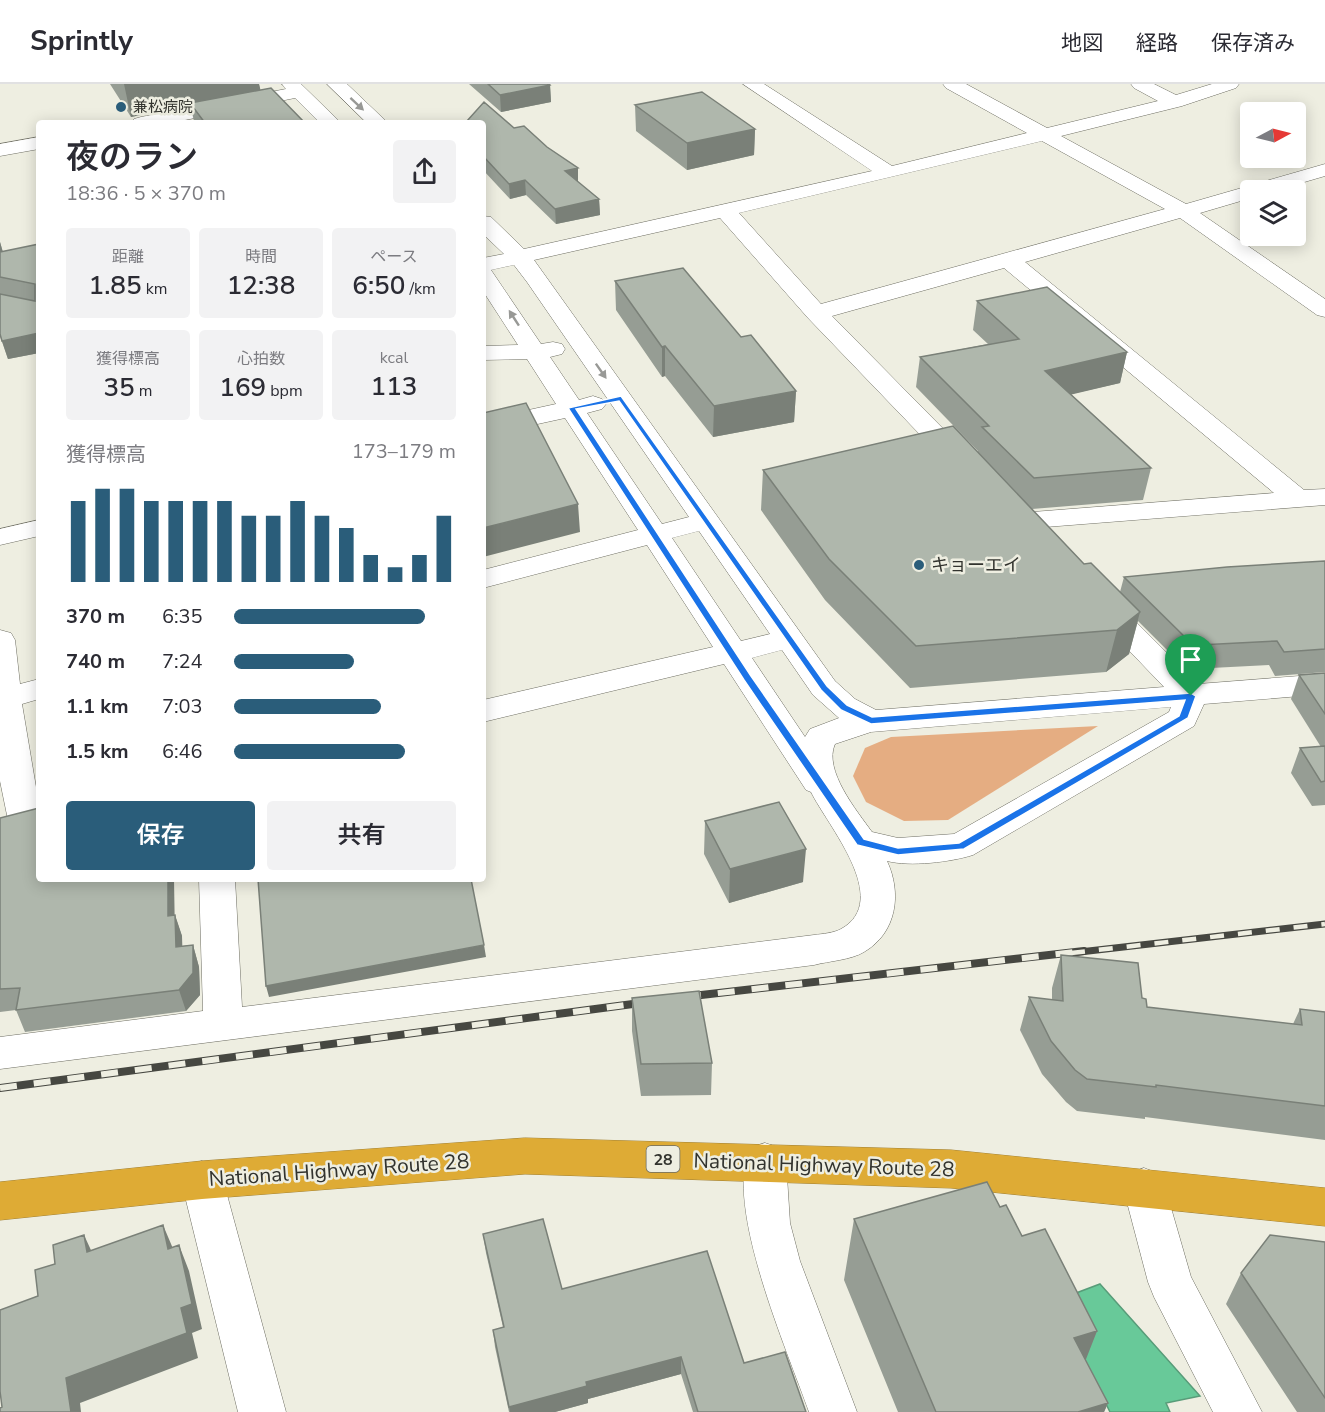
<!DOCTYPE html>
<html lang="ja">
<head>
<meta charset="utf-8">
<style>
	body { margin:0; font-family:"Nunito Sans","Noto Sans JP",sans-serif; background:#f2f2f3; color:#2b2b33; height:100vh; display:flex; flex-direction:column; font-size:22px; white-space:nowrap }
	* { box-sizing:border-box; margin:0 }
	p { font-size:20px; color:#7c7c81 }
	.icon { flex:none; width:33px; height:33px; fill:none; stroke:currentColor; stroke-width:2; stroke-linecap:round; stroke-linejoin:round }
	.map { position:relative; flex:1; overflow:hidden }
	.side { position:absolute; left:36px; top:36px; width:450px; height:762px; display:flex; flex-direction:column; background:#fff; border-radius:6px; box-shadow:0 3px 15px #0003 }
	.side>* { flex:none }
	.needle { width:39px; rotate:83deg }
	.buttons { position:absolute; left:1240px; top:18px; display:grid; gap:12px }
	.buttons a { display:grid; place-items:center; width:66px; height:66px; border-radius:6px; background:#fff; box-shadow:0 3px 15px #0003; font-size:30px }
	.pin { position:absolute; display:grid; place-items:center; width:51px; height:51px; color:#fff; margin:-62px -26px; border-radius:50% 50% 50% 0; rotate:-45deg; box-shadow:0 0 6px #0007 }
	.pin .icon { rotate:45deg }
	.round { display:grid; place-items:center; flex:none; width:63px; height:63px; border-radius:6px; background:#f2f2f3 }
	.summary { display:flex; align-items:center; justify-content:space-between; height:102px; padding:0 30px }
	h1 { font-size:33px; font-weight:600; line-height:45px }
	.stats { display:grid; grid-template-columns:repeat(3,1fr); gap:9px; height:102px; padding:6px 30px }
	.stats div { display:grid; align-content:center; border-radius:6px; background:#f2f2f3; text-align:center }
	.stats b { font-size:26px; font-weight:600 }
	.stats small { font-size:16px; font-weight:400 }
	.stats p { font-size:16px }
	.chart { height:168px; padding:12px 30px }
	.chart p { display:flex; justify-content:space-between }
	.chart svg { width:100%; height:108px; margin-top:6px; stroke:#2a5d7a; stroke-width:6 }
	.action { display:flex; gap:12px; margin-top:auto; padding:12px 30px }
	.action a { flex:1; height:69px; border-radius:6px; background:#2a5d7a; color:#fff; font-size:24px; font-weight:600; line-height:69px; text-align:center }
	.action a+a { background:#f2f2f3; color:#2b2b33 }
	ul { padding:0 30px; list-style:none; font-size:20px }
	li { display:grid; grid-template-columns:96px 72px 1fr; align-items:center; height:45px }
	li i { height:15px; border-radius:8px; background:#2a5d7a }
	header { display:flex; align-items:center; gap:36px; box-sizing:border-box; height:84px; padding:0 30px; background:#fff; border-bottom:2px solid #e1e1e2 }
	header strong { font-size:28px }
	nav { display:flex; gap:33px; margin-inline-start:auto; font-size:21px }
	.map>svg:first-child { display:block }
	.green { fill:#e5ad82 }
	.water { fill:#68c999; stroke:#589c79; stroke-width:1.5 }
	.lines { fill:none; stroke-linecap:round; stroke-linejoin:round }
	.minor-casing { stroke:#6e6e63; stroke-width:1 }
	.highway-casing { stroke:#a28133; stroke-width:1 }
	.minor { fill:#fff; fill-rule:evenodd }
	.highway { fill:#deab35; fill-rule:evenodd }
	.rail-far1-casing { stroke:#464741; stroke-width:7 }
	.rail-casing { stroke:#464741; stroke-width:8 }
	.rail-far1 { stroke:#eeeee1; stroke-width:4.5; stroke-dasharray:14; stroke-linecap:butt }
	.rail { stroke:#eeeee1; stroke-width:6; stroke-dasharray:17; stroke-linecap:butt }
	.wall { fill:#969d94 }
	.shaded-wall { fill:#7a8078 }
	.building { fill:#afb7ac; stroke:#7a8078; stroke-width:1.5 }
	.oneway { fill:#989996 }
	.route { fill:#1a73e8; stroke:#fff; stroke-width:1.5; fill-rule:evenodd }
	.poi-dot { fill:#2a5d7a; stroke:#eeeee1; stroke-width:2 }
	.labels { text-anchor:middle; stroke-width:5; stroke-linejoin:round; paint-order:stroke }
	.far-poi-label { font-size:15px; fill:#32332e; stroke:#eeeee1; text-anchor:start }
	.shield { fill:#eeeee1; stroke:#6a6b64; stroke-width:1.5 }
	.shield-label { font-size:16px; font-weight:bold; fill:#32332e }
	.poi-label { font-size:18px; fill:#32332e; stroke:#eeeee1; text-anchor:start }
	.near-street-label { font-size:21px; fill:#32332e; stroke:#eeeee1 }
</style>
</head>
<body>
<header>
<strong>Sprintly</strong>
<nav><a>地図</a><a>経路</a><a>保存済み</a></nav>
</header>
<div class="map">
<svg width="1325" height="1328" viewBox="0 0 1325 1328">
	<rect width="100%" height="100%" fill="#eeeee1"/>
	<path class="green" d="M 1098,642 L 948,736 L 904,737 L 866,718 L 853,692 L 865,664 L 891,653 Z"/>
	<path class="water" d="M 1100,1200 L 1200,1312 L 1166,1319 L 1170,1328 L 1110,1328 L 1055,1217 Z"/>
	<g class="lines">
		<defs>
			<path id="minor" d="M 282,0 L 301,0 L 341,39 L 320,39 L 295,14 L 170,39 L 131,39 L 134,35 L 141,33 L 286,5 Z
				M 327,0 L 347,0 L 388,39 L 367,39 Z
				M 743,0 L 764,0 L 892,82 L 1027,49 L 946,4 L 943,0 L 966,0 L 1047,44 L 1158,17 L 1134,4 L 1131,0 L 1154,0 L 1176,11 L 1212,0 L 1239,0 L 1236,4 L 1182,22 L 1061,52 L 1186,120 L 1325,80 L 1325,92 L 1277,106 L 1251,106 L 1251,114 L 1200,129 L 1325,215 L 1325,233 L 1317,231 L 1180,134 L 1025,178 L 1304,406 L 1325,405 L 1325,421 L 1020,445 L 1010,443 L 1006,437 L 1010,431 L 1020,429 L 1274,409 L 1004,184 L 832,232 L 972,374 L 976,380 L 972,386 L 963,388 L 954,386 L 808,234 L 720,134 L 534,176 L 835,597 L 855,615 L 876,626 L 1164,603 L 1091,527 L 1087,521 L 1091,515 L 1102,512 L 1113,515 L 1198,600 L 1325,590 L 1325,610 L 1204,620 L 1194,642 L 973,771 C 951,778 910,783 887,777 C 902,809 897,849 864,868 C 851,876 829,877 814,881 L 0,985 L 0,953 L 203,927 L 199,795 L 235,795 L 242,923 L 814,851 C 822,850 834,849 841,845 C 893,816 827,741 811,708 L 806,706 L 724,580 L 483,638 L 483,616 L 713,563 L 647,461 L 483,504 L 483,486 L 638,446 L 565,334 L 483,352 L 483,336 L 556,320 L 527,275 L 483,276 L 483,262 L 518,261 L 483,207 L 483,174 L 504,170 L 483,150 L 483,132 L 491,133 L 524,165 L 872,87 ZM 1042,57 L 1165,125 L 821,220 L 739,129 ZM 514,181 L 527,198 L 689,433 L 662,440 L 587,329 L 602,325 L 606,320 L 602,315 L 593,312 L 579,316 L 550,273 L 562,270 L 565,265 L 562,260 L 553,258 L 541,260 L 491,186 ZM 699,447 L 770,550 L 741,557 L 672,454 ZM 782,566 L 813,611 L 839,634 L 810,645 L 805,653 L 752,574 ZM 1171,623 L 1169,628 L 954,750 L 898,754 L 872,748 C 857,727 823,686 835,660 L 871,648 Z
				M 39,53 L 39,65 L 0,72 L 0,60 Z
				M 39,436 L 39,452 L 0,461 L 0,445 Z
				M 0,546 L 11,549 L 15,556 L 20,600 L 39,595 L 39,615 L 22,620 L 39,721 L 39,745 L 25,748 L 13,745 L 8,736 L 0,697 Z
				M 765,1059 L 780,1064 L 786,1077 L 790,1139 L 800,1177 L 857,1328 L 809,1328 C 788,1268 723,1121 750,1064 Z
				M 202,1077 L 217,1083 L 223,1096 L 286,1328 L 238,1328 L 181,1096 L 187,1083 Z
				M 1144,1084 L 1159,1090 L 1165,1103 L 1191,1193 L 1262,1328 L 1213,1328 L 1154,1213 L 1148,1198 L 1123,1103 L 1129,1090 Z"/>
			<path id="highway" d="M 525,1054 L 951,1066 L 1325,1104 L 1325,1142 L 951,1104 L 525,1090 L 202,1115 L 0,1136 L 0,1098 L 202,1077 Z"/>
		</defs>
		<use href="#minor" class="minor-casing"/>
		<use href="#highway" class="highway-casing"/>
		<use href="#minor" class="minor"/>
		<use href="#highway" class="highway"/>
		<defs>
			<path id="rail-far1" d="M 1071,869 L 1325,840"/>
			<path id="rail" d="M 684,913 L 1084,867
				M 0,1004 L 648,918"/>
		</defs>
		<use href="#rail-far1" class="rail-far1-casing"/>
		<use href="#rail" class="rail-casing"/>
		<use href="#rail-far1" class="rail-far1"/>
		<use href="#rail" class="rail"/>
	</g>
	<path class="wall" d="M 110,0 L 259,0 L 260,6 L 305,39 L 195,39 L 194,37 L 190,21 L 131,33 Z
		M 469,0 L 549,0 L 550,1 L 551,18 L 501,28 Z
		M 484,18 L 514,44 L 524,42 L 547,63 L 578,84 L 578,98 L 599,115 L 600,131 L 556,140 L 526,111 L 510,115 L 483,86 L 483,39 L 466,39 Z
		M 635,21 L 755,45 L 754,71 L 687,86 L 636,47 Z
		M 0,158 L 3,168 L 39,160 L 39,269 L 8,275 L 0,252 L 0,210 L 32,217 L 0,210 Z
		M 615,197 L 741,253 L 796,307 L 794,338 L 713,353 L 665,292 L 662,293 L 616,226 Z
		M 977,217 L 1127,268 L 1120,299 L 1071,310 L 1151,384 L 1143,416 L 1032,425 L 1084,480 L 1120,508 L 1124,493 L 1325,477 L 1325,588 L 1275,592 L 1269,581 L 1192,585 L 1182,581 L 1138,537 L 1129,570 L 1106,588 L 910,604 L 825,516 L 761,426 L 763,386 L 978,368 L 978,367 L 916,303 L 920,273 L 988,260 L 973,246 Z
		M 1325,589 L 1325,721 L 1312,722 L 1291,689 L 1300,664 L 1321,663 L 1291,615 L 1299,591 Z
		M 0,734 L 39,795 L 175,831 L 182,852 L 182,862 L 193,861 L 199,883 L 200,911 L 186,927 L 25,948 L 16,926 L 0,928 Z
		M 705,737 L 803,798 L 729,819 L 704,770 Z
		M 1061,871 L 1142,914 L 1147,923 L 1293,940 L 1300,925 L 1325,928 L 1325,1056 L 1145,1033 L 1145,1035 L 1077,1027 L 1066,1018 L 1042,990 L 1020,946 L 1029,913 L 1052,916 L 1052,904 Z
		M 632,914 L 712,979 L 711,1011 L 641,1012 L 632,947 Z
		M 1000,1123 L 1097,1247 L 1085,1276 L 1108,1319 L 1104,1328 L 898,1328 L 844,1196 L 854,1135 Z
		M 483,1150 L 562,1205 L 744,1279 L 806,1328 L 693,1328 L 681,1290 L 588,1315 L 588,1319 L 555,1328 L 509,1328 L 495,1263 L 493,1246 L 503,1243 L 486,1169 Z
		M 1325,1158 L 1325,1328 L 1297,1328 L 1226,1220 L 1241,1189 Z"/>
	<path class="shaded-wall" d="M 124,0 L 259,0 L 261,8 L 190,19 L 190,21 L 131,33 Z
		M 550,1 L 551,18 L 501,28 L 500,11 Z
		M 755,45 L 754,71 L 687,86 L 687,59 Z
		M 578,84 L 578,99 L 565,87 Z
		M 525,96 L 526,111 L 510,115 L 509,100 Z
		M 599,115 L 600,131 L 556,140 L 555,125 Z
		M 0,158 L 3,169 L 0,171 Z
		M 39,249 L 39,269 L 8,275 L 2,257 Z
		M 665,262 L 665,292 L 662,293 L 662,263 Z
		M 1127,268 L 1120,299 L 1040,318 L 1045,287 Z
		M 796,307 L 794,338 L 713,353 L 714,322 Z
		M 578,420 L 580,448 L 483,473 L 483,444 Z
		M 1140,528 L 1129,570 L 1106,588 L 1117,546 Z
		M 806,765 L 803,798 L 729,819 L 730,785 Z
		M 168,795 L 174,795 L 175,854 L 168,832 Z
		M 175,831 L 182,852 L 183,884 L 176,863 Z
		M 193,861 L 199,883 L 200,911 L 186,927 L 179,906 Z
		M 484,861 L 486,873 L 269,913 L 266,902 Z
		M 163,1141 L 174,1167 L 168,1165 Z
		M 84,1151 L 96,1177 L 87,1168 Z
		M 179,1161 L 189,1187 L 202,1245 L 192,1249 L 198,1274 L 80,1319 L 81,1328 L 71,1328 L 66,1294 L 181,1224 Z
		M 1097,1247 L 1074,1306 L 1074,1254 Z
		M 681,1273 L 681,1290 L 588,1315 L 588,1319 L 555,1328 L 510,1328 L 509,1323 L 586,1298 Z
		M 1108,1319 L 1104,1328 L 1078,1328 Z"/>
	<path class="building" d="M 488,0 L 549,0 L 550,1 L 500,11 Z
		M 271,4 L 305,39 L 205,39 L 190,19 Z
		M 702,8 L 755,45 L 687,59 L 635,21 Z
		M 484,18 L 514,44 L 524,42 L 547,63 L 578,84 L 565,87 L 599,115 L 555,125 L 525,96 L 509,100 L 483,72 L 483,39 L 466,38 Z
		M 39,160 L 39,249 L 2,257 L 0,250 L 0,210 L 35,217 L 35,200 L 0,193 L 0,168 Z
		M 683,184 L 741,253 L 751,251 L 796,307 L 714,322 L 665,262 L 662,263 L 615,197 Z
		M 1047,203 L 1127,268 L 1045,287 L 1151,384 L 1034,394 L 982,343 L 989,342 L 920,273 L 1019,255 L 977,217 Z
		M 526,319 L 578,420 L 483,444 L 483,329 Z
		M 953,342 L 1084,480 L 1091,479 L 1140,528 L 1117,546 L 916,562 L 829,475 L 763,386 Z
		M 1325,477 L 1325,565 L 1284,568 L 1277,557 L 1199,561 L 1189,557 L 1124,493 L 1227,483 Z
		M 1325,589 L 1325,630 L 1299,591 Z
		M 1325,662 L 1325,697 L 1321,698 L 1300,664 Z
		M 779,718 L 806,765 L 730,785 L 705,737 Z
		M 39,724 L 39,795 L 168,795 L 168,832 L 175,831 L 176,863 L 193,861 L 193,889 L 179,906 L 16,926 L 20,904 L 0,905 L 0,734 Z
		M 258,795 L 471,795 L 484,861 L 266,902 Z
		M 1061,871 L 1138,879 L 1142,914 L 1146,915 L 1147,923 L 1302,941 L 1300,925 L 1325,928 L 1325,1022 L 1156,1001 L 1156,1003 L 1087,995 L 1075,986 L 1051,957 L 1029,913 L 1063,917 Z
		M 699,907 L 712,979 L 641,980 L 632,914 Z
		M 987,1098 L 1000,1123 L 1006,1121 L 1022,1152 L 1045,1145 L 1097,1247 L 1074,1254 L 1108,1319 L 1078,1328 L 936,1328 L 854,1135 Z
		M 543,1135 L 562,1205 L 707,1167 L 744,1279 L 785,1268 L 806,1328 L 698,1328 L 681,1273 L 586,1298 L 587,1302 L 509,1323 L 493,1246 L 504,1243 L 483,1150 Z
		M 163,1141 L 168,1165 L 179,1161 L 192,1220 L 181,1224 L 187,1249 L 66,1294 L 71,1328 L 0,1328 L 0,1324 L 2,1323 L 0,1307 L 0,1226 L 38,1212 L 35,1186 L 55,1180 L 53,1161 L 84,1151 L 87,1168 Z
		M 1270,1151 L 1325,1158 L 1325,1314 L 1241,1189 Z"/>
	<defs><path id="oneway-solid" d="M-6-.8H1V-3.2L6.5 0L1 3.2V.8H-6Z" transform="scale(1.5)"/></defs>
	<g class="oneway">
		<use href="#oneway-solid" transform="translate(357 20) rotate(43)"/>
		<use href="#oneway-solid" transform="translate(514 234) rotate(-123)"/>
		<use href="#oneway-solid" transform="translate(601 287) rotate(55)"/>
	</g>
	<path class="route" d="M 621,312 L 827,602 L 847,621 L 872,633 L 1191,609 L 1196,612 L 1188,634 L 964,765 L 898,771 L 857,761 L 744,596 L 568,324 ZM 619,317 L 821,606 L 841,626 L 871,640 L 1185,616 L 1179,632 L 959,759 L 898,764 L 864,755 L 751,592 L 576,325 Z"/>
	<g class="poi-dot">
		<circle cx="121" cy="23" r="6"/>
		<circle cx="919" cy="481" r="6"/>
	</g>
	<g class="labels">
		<g class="far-poi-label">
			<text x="133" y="28">兼松病院</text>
		</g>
		<rect class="shield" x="646.5" y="1062" width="33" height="26" rx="4.5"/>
		<g class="shield-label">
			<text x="663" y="1081">28</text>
		</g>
		<g class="poi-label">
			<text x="931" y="487">キョーエイ</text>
		</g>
		<g class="near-street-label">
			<text transform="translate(824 1081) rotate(2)" y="7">National Highway Route 28</text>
			<text transform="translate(339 1086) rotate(-4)" y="7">National Highway Route 28</text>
		</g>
	</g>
</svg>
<div class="buttons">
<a><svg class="needle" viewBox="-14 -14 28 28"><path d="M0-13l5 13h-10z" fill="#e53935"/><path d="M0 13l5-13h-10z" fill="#7c7c81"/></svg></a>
<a><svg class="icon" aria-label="layers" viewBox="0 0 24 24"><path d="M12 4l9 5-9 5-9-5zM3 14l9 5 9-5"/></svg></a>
</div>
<div class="pin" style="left:1191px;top:612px;background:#1e9e55"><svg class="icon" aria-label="arrive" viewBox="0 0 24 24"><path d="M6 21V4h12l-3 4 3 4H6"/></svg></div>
<section class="side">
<div class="summary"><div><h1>夜のラン</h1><p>18:36 · 5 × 370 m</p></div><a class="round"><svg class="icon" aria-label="share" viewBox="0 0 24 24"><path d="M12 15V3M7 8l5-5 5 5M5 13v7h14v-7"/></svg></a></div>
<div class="stats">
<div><p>距離</p><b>1.85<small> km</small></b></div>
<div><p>時間</p><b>12:38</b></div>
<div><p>ペース</p><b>6:50<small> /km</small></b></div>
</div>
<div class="stats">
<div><p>獲得標高</p><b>35<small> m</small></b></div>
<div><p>心拍数</p><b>169<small> bpm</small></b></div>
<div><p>kcal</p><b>113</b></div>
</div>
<div class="chart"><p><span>獲得標高</span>173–179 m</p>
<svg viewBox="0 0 160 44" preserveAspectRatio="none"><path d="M5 44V11M15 44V6M25 44V6M35 44V11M45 44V11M55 44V11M65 44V11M75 44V17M85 44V17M95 44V11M105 44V17M115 44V22M125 44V33M135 44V38M145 44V33M155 44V17"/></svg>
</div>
<ul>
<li><b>370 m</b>6:35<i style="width:86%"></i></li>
<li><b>740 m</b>7:24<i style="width:54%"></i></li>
<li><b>1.1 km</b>7:03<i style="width:66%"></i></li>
<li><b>1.5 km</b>6:46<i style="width:77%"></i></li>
</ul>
<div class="action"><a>保存</a><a>共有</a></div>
</section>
</div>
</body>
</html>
